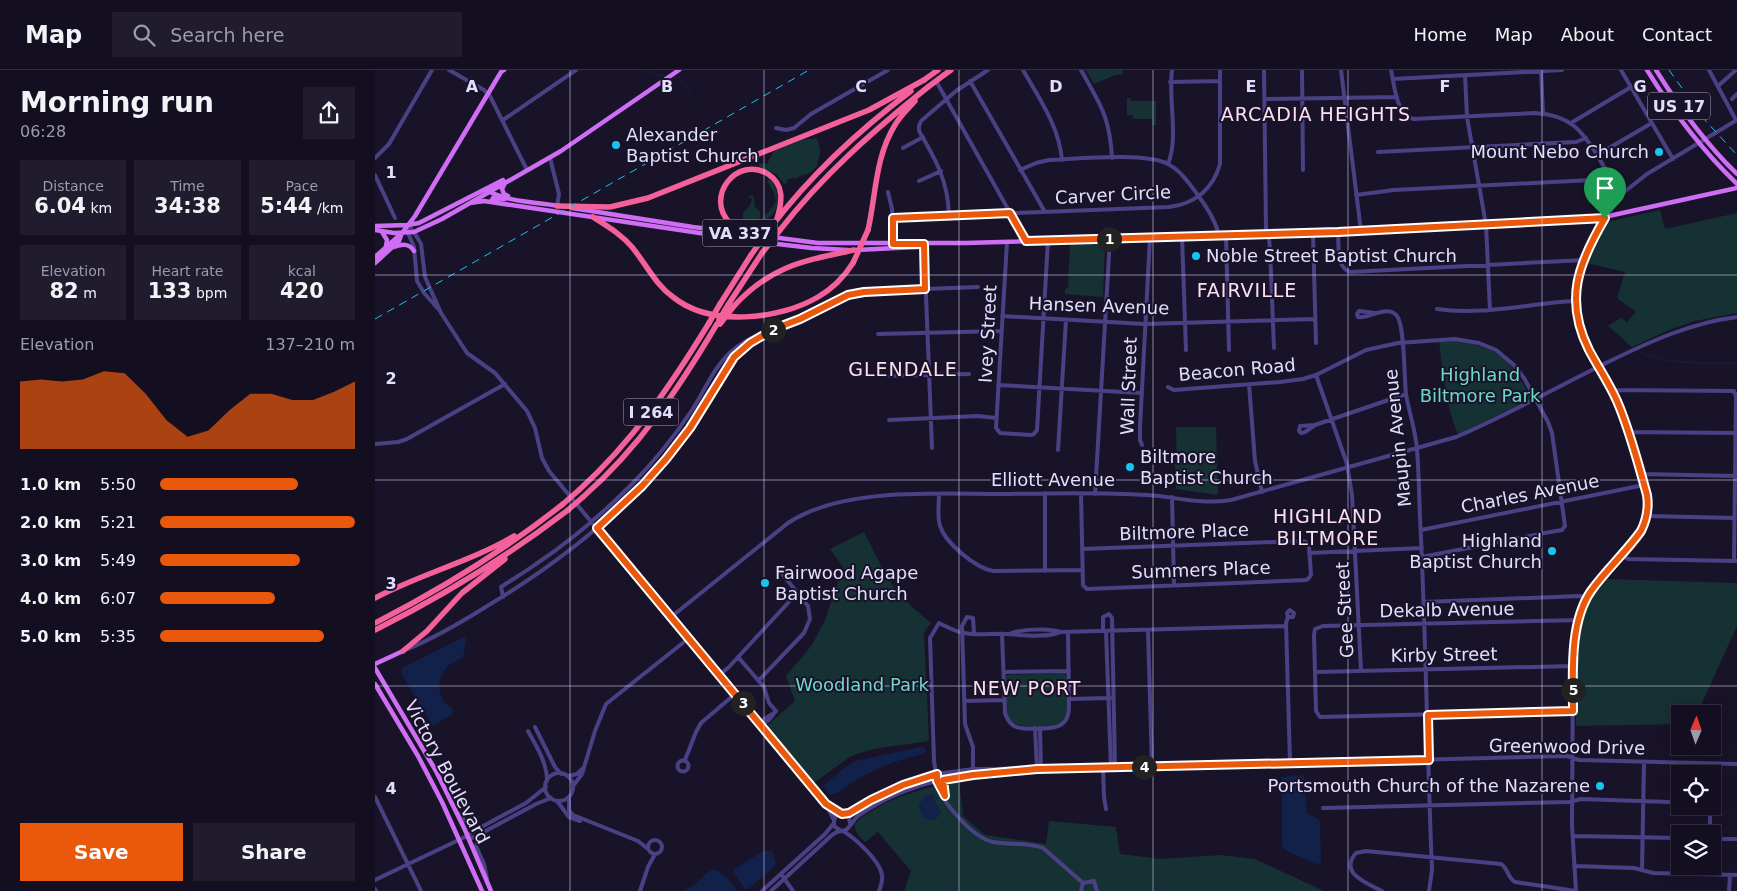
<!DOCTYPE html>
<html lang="en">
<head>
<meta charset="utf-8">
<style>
	body { margin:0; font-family:"DejaVu Sans",sans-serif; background:#201c2d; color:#f1f3f6; height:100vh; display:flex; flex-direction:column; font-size:19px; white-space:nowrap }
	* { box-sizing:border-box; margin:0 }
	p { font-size:16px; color:#9d9ca5 }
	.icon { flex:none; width:28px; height:28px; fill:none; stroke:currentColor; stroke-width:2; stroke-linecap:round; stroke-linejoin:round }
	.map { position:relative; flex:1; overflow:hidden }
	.drawer { display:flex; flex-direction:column; background:#130e20; width:375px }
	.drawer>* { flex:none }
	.needle { width:32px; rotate:2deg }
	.tools { position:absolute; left:1296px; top:635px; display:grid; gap:10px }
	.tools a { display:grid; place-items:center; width:50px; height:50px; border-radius:0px; background:#130e20; box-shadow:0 2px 12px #0003,0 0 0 1px #322e3e; font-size:25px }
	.pin { position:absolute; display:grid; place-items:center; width:42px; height:42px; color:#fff; margin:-51px -21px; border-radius:50% 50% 50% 0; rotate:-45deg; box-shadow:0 0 5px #0007 }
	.pin .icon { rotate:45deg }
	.km { position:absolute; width:25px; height:25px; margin:-12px; border-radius:50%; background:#222; color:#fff; font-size:14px; line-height:25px; text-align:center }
	.round { display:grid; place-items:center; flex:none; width:52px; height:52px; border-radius:0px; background:#201c2d }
	.overview { display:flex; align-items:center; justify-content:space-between; height:85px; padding:0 20px }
	h1 { font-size:28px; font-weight:700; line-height:38px }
	.metrics { display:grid; grid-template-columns:repeat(3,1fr); gap:8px; height:85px; padding:5px 20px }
	.metrics div { display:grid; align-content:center; border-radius:0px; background:#201c2d; text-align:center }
	.metrics b { font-size:21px; font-weight:700 }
	.metrics small { font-size:14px; font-weight:400 }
	.metrics p { font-size:14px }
	.chart { height:140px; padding:10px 20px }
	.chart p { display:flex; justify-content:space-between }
	.chart svg { width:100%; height:90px; margin-top:5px; fill:#ea580c; opacity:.7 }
	.cta { display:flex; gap:10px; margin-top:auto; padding:10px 20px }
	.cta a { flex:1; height:58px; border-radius:0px; background:#ea580c; color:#fff; font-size:20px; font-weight:700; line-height:58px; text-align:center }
	.cta a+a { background:#201c2d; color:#f1f3f6 }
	ul { padding:0 20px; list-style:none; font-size:16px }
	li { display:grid; grid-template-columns:80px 60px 1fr; align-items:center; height:38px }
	li i { height:12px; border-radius:6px; background:#ea580c }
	header { display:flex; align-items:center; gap:30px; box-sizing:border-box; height:70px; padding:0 25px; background:#130e20; border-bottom:1px solid #322e3e }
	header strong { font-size:24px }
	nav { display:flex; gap:28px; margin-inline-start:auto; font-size:18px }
	.search { width:350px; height:45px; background:#201c2d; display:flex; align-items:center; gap:12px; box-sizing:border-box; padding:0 18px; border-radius:0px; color:#9d9ca5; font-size:19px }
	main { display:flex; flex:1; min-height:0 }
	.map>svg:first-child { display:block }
	.green { fill:#163133 }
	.water { fill:#11214a }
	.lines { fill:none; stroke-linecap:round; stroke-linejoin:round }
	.stream { stroke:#11214a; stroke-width:1 }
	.minor { stroke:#4a4185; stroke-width:4 }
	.major { stroke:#cf6df5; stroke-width:4.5 }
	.highway { stroke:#f4619a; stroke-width:5.5 }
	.rail { stroke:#17c5ef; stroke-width:1; stroke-dasharray:8 6; stroke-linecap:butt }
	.highway-bridge { stroke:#f4619a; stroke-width:5.5 }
	.route-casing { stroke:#fff; stroke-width:10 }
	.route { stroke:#ea580c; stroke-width:6 }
	.grid { fill:none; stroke:#e4defd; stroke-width:1; stroke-opacity:0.55 }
	.poi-dot { fill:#17c5ef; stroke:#19132a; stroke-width:2 }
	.labels { text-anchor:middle; stroke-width:4; stroke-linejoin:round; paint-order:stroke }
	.shield { fill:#19132a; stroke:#a7a1be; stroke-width:1 }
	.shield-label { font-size:16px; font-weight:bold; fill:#e4defd }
	.poi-label { font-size:18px; fill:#e4defd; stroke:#19132a; text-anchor:start }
	.street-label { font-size:18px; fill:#e4defd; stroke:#19132a }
	.park-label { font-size:18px; fill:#6dd9c8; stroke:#19132a }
	.neighbourhood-label { font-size:19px; letter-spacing:1px; fill:#fddfef; stroke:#19132a }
	.grid-label { font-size:16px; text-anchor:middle; font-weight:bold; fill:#e4defd; stroke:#19132a; stroke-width:4; stroke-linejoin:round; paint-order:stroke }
</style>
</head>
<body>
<header>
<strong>Map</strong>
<div class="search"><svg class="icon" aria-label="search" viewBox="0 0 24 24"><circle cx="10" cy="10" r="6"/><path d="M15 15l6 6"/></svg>Search here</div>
<nav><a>Home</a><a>Map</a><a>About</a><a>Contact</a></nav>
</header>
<main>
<section class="drawer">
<div class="overview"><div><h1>Morning run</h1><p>06:28</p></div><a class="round"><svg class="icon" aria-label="share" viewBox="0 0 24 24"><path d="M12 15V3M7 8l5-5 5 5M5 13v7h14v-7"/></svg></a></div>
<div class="metrics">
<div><p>Distance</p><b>6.04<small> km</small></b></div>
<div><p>Time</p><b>34:38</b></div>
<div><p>Pace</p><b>5:44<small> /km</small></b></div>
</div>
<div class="metrics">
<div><p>Elevation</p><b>82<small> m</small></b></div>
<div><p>Heart rate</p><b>133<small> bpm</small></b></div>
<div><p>kcal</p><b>420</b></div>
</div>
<div class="chart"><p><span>Elevation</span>137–210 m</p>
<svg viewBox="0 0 160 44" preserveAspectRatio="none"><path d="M0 44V11L10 10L20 11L30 10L40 6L50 7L60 17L70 30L80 38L90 35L100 25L110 17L120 17L130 20L140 20L150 16L160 11V44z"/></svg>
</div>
<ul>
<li><b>1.0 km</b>5:50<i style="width:71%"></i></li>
<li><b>2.0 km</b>5:21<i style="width:100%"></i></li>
<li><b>3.0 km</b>5:49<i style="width:72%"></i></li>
<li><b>4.0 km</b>6:07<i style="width:59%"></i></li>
<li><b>5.0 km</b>5:35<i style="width:84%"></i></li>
</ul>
<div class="cta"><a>Save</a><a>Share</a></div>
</section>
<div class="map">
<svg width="1362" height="821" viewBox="0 0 1362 821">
	<rect width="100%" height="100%" fill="#19132a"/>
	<path class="green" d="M 711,0 L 748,0 L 748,4 L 740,5 L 719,14 Z
		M 752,28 L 755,28 L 756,31 L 781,31 L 781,55 L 777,55 L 777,49 L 758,49 L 758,45 L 752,45 Z
		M 442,68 C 443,73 446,79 445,84 C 444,89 442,90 443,95 L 435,103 L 425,106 L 423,108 L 413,109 L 412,113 L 409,114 L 401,104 L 384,97 L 384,93 L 392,94 L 399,81 L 427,70 Z
		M 395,109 C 403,118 406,133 398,144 C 396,147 394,146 392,149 C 389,153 390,155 385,158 L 383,156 L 383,153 L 397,138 L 401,131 L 399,123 L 392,111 Z
		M 377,125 L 379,128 L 380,137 L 385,141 L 385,147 L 381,153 L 372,153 L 368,148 L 368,143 L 375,135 L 377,129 L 373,126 Z
		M 1285,140 L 1290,159 L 1362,143 L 1362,243 L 1320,251 L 1294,260 L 1257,277 L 1233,256 L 1246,248 L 1252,252 L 1261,242 L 1242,228 L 1250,202 L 1212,193 L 1226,159 L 1232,152 Z
		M 730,172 L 728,227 L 690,224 L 690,219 L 693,218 L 695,174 Z
		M 1079,270 C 1125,278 1136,288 1156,329 L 1083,364 C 1070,335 1068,302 1064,271 Z
		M 801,357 L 841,357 L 843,425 L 801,419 L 800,394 L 802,394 Z
		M 489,462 L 510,504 L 526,527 L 556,553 L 549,562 L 554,671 L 498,679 L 476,686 L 439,713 L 392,656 L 420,631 L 411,606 L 437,575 L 450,550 L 468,497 L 455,479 Z
		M 1232,509 L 1362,513 L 1362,556 L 1322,644 L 1305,644 L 1305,654 L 1201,656 C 1202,622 1199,555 1218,527 C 1222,520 1228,515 1232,509 Z
		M 690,603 C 694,613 695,644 687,652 C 679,659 641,659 635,650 C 628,640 631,620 630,608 L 632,605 Z
		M 584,711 L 588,746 L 610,765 L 671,774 L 674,751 L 741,757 L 745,784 L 786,789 L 846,785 L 880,789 L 949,821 L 529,821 L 536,801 L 503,762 L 490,772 C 484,766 479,762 480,754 C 502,731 553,716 584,711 Z"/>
	<path class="water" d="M 89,567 L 91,569 L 88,587 C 84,590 78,592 74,595 C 60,607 61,630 78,639 L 77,644 L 58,656 L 26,603 L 27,598 Z
		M 546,677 L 549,677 L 551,681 C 547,685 542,685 536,687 C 516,692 496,701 478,712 C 471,717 462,726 454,724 L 448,716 L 469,698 L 480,691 Z
		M 928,705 L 929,707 L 932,743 L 944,750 L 945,753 L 946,792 L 943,795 L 912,781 L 907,776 L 907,707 Z
		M 556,724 L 559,726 L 560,732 L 566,742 C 559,756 544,750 544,735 L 549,727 Z
		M 388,781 L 397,781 L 401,794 L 396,800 L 372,820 L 370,819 L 359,804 L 358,800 Z
		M 341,800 L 353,808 L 362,821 L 308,821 L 318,816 L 334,801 Z"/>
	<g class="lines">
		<path class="stream" d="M 270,0 L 279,4 L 291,6
			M 298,7 L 304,8 L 318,28
			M 1266,283 C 1297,295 1330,293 1362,293"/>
		<path class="minor" d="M 74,0 L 109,20 L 115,26 L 152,100
			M 648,0 C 664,28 684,56 687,90
			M 706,0 C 725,34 735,47 737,88
			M 889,0 L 891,159 L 894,169 L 895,179 L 899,278
			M 927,0 L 928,100
			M 966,0 L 986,161
			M 1016,0 C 1020,17 1020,41 1038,49 L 1160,43 C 1195,45 1207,60 1224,88 C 1231,101 1239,113 1246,126
			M 1166,0 L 1168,44
			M 1246,0 L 1298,89
			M 1334,0 L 1361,50
			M 1090,5 L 1092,47 L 1111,155 L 1115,240
			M 1018,9 L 1187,0
			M 561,11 L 651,171
			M 595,11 L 670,142
			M 795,12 L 845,11
			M 1343,16 L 1361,0
			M 890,29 L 1022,27
			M 1357,29 L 1362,24
			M 128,50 L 201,0
			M 1196,53 L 1256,17
			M 401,58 L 411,60 L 419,58 L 436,44 L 513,0
			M 528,78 L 548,67
			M 1003,82 L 1201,72 L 1211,68
			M 1222,85 L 1277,53
			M 0,88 L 14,74 L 57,0
			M 175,88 L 184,124 L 182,136
			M 793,94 C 804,67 793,30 797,0
			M 645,100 L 661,93 L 674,90 C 702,89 770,82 793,94 C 806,101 814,113 822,124 C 832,137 840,149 844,165
			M 0,105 L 20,148
			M 544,111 L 566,101
			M 513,122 L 517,139 L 518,174
			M 981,125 L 1019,120 L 1236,109
			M 574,145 C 573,111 561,90 544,61 L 544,56 L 546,51 L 581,21 L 613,0
			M 517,148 L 794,137 C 820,134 838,119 845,94 L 845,0
			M 33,155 L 39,162 L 46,174 L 50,207 L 66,243 L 92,283 L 120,303 L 152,341 L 160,358 L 167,388 L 174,401 L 451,734 L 459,750
			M 33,155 L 33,163 L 39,177 L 42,211 L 49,223 L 65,241
			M 963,162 C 964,175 961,198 975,202 L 1210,190
			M 938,163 L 941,273
			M 851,165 L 854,280
			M 807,166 L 811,280
			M 632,172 L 621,358 L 625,363 L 656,365 L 659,364 L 662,360 L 673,170
			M 549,174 L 557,378
			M 1062,239 C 1108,246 1154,233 1200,231
			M 1000,243 L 984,241 L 982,244 L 983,247 C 994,249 1013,234 1022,246 C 1030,256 1029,309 1031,324 C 1034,343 1041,361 1042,380 C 1044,403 1044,425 1045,448 C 1051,565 1052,683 1057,800 L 1054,821
			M 627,246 L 770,254 L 940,249
			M 503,264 L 626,261
			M 941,305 L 972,394 L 977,425 L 986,600
			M 509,306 L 594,304
			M 874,314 L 880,391 L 887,422
			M 623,315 L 766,323
			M 793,317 L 799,320 L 905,312 L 928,309 L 941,305 L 991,280 L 1023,273 L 1080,269 L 1104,273 L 1121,280 L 1139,295 L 1149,308 L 1173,352 L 1177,363 L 1190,456 L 1187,460 L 1175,462 L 1047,487
			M 1237,320 L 1359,321
			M 1358,321 L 1361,325 L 1359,491
			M 514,350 L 603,346 L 621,348
			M 940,355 L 925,356 L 924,361 L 926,363 L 930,362 L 940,355 L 1031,324
			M 1253,362 L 1361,363
			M 0,374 L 23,372 L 32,369 L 130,314
			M 767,375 L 765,370 L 765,357 L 775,167
			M 683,380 L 691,250
			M 1266,404 L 1361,406
			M 670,423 L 670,501
			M 564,424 C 564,435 562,446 565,456 C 571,474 601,498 618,501 L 707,500
			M 706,424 L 708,515 L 712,519 L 931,510 L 934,508 L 936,505 L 934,476 L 931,472 L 927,471 L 707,479
			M 720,424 L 735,168
			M 797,427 L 799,515
			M 1272,446 L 1360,448
			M 1046,460 L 1269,415
			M 934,483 L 1047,478
			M 1246,485 L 1253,489 L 1362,491
			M 128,527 L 126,517 C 138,509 150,502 161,494 C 194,472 226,445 255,416 C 278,393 299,367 317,340 C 330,320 339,296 358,280 C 378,263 406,257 430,246 C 452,236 471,223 497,221 L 603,217
			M 1049,532 L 1204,526 L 1213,527
			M 296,547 L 413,453 C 467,417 561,424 625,424 C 674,423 724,422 773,425 C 801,427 827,435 856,430 L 1081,367 C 1133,345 1182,317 1233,292 C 1274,272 1315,253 1362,247
			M 913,547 L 918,547 L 919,543 L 915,540 L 912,543 L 913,547 L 911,553 L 915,693
			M 773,560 L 777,697
			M 728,561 L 728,547 L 734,544 L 737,548 L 740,698
			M 731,561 L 736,698
			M 686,562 L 911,556
			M 627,564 L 630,643 C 632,649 634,653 639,656 C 647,660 680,660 687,654 C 693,650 694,643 694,636 L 693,562
			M 634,564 C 646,559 673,558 686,562 C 669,568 649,565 632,564 C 618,563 604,566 589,563 C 581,562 572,557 564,553 L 555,568 L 559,691 C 560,697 561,704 561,710 C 564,730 598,768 618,772 C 634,775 652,772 668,778 L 708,813
			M 33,579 C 59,568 85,553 109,538 C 181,495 247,444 300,379 C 316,359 328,337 342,316 C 354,298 361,282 380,270
			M 363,587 L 389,617 L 394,633 L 401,641 C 396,646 395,652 387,653 L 389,649 L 399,643
			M 629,602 L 694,601
			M 941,602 L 1198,596
			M 344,605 L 354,597 L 422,523
			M 384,610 L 429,563 L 435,549 L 433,536 L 408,505
			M 694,629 L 735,628
			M 589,631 L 629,630
			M 1198,641 L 945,647 L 941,641 L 939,565 L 940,559 L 948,556 L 1205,550
			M 160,657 L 180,697 L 186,704
			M 660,658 L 662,699
			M 665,658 L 666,699
			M 153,661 C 162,678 172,692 172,711
			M 310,690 L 321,662 L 326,653 L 360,624
			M302.5 696a5.5 5.5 0 1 1 11 0a5.5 5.5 0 1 1-11 0Z
			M 728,698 L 729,727 L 731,739
			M 598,700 L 598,677 L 590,654 L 587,556 L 592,547 L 598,548 L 599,564
			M170 717a14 14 0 1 1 28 0a14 14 0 1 1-28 0Z
			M 193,706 L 202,704 L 207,699
			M 567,709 L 569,726
			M 198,716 L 207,704 L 220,661 L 231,634 L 314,568
			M 0,727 L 46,821
			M 194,728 L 194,740 L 198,745 L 263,771 L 273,779
			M 182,731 L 194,747 L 205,751
			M 454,736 L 467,744
			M 948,738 L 1194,732 L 1206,729 L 1294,732
			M 81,742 C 92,748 88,757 104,757
			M 470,744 L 479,741 L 510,723 L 537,712 L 562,704 L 598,699 L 728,698 L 1192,686 L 1204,690 L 1362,694
			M 466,761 L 459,756 L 459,750 L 461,746 L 470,744 L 474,748 L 475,753
			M 468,761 C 480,768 505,791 507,805 C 508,811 506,816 504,821
			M 1335,764 L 1335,745
			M 92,766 L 97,768 L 105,764 L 161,734 L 176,728
			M 104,766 L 101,776 L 109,794 L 112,809
			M 1198,766 L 1305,768
			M 1338,769 L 1362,769
			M273 777a7 7 0 1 1 14 0a7 7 0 1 1-14 0Z
			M 1199,796 L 1259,798 L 1278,803 L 1362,805
			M 1267,799 L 1269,692
			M 406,804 L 418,821
			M 1333,804 L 1333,796
			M 0,810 L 92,766 L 97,762 L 151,733 L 171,717
			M 0,819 L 1,821
			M 265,821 L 273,797 L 280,784
			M 387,821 L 450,764 L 459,753
			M 396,821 L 457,765 L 462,762 L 471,760 C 476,756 478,750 483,746 C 517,722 558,709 599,705 C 616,703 633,703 649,701
			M 706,821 L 708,813 L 719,811 L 722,821
			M 1007,821 C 993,814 963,803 981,783 L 991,781 L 1126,794 C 1133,798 1132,807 1140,812 L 1201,821
			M 1201,821 L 1197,755 L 1198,589 C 1199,568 1203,543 1214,525 C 1228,501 1250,483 1266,461 C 1272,449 1274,438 1272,425 L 1248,345 L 1237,320 L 1210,270 L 1201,241 L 1200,228 L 1202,214 L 1223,158 L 1248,123 L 1272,104 L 1362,50
			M 1354,821 L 1355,805"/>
		<path class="major" d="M 1272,0 C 1298,42 1327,80 1362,114
			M 1281,0 C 1304,37 1330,73 1362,104
			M 130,113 L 127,119 L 129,124 L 133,126
			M 111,119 C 124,131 167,133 185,136
			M 116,132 L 118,128 L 130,129
			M 95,133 L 109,131 L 385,172 L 437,178 L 473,180
			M 197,138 L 318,157 L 443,173 L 591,173 L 963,162 L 1220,149 L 1362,118
			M 0,156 L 33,155 L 44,153 L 128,110
			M 0,160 L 19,163 L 39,162 L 67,149 L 186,81 L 304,0
			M 7,162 L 12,170 L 11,176
			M 19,177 C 27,174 34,173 39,181
			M 481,180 L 542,177 L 548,175
			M 0,187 L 27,163 L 40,146 L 126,2 L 129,0
			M 0,193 L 24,171 L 27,163
			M 0,594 L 28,581
			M 0,598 L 61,701 L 90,760 L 116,821
			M 0,614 L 43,686 L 67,732 L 107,821"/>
		<path class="highway" d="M 569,5 L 576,0
			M 182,136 L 235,137 L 273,128 L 494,40 L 549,10
			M 218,147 C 232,156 246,164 257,177 C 271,194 280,214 298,227 C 335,257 404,250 443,227 C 457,219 469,207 478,193
			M 396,157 C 435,106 484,60 536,21
			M 405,160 C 448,105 499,60 553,17
			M 493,160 C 501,125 500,87 520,55 C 525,46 533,39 540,31
			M 374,165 C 367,161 360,159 355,153 C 329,127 362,85 393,104 C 410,115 407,132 402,149
			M 345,234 L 376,185
			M 353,235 L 387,183
			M 359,236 C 396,196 427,191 479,180
			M 204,420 C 258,371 296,315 334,253
			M 208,427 C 264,378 304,318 342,254
			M 0,528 C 45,504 95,492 139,466
			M 0,553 C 66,519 130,480 188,434
			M 0,560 C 68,526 133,486 193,440
			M 28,581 L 52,561 L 87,523 L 130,489"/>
		<path class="rail" d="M 1294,0 L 1329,49 L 1362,85
			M 0,249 L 434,0"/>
		<path class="highway-bridge" d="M 549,10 L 563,0
			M 553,17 L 569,5
			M 387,183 L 405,160
			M 376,185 L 396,157
			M 478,193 L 493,160
			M 344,250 L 353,235
			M 334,253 L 345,234
			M 345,254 L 359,236
			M 188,434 L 204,420
			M 193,440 L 208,427"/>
	</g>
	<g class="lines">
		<defs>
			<path id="route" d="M 635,143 L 651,171 L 963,162 L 1230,148 C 1203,194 1189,230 1214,280 C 1223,297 1234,313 1242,331 C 1255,361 1263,393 1272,425 C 1274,438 1272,449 1266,461 C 1251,482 1231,500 1216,521 C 1194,553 1198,604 1198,641 L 1053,645 L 1054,690 L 662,699 L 598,705 L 568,710 L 570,726 L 562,711 L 562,704 L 528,715 L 496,730 L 474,743 L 467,744 L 451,734 L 222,458 L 267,416 L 291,389 L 315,358 L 359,287 L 375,273 L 399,259 L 425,249 L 473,225 L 489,222 L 550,219 L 549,174 L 518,174 L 518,148 Z"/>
		</defs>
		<use href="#route" class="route-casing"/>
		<use href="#route" class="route"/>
	</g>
	<path class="grid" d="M 195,0 L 195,821M 389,0 L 389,821M 584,0 L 584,821M 778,0 L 778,821M 973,0 L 973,821M 1167,0 L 1167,821M 0,205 L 1362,205M 0,410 L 1362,410M 0,616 L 1362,616"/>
	<g class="poi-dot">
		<circle cx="241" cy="75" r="5"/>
		<circle cx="1284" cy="82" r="5"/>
		<circle cx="821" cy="186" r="5"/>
		<circle cx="755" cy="397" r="5"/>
		<circle cx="1177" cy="481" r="5"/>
		<circle cx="390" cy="513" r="5"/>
		<circle cx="1225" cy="716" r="5"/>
	</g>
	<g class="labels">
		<g class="shield">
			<rect x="1273" y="22.5" width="62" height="27" rx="4"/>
			<rect x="327.5" y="149.5" width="75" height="27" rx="4"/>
			<rect x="248.5" y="328.5" width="55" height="27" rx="4"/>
		</g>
		<g class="shield-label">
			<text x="1304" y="42">US 17</text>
			<text x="365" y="169">VA 337</text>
			<text x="276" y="348">I 264</text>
		</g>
		<g class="poi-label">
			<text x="251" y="71">Alexander<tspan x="251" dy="21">Baptist Church</tspan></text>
			<text x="1274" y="88" text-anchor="end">Mount Nebo Church</text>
			<text x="831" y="192">Noble Street Baptist Church</text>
			<text x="765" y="393">Biltmore<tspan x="765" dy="21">Baptist Church</tspan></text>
			<text x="1167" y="477" text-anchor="end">Highland<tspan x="1167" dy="21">Baptist Church</tspan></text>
			<text x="400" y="509">Fairwood Agape<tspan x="400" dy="21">Baptist Church</tspan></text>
			<text x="1215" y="722" text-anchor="end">Portsmouth Church of the Nazarene</text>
		</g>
		<g class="street-label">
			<text transform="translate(738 125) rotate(-3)" y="6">Carver Circle</text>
			<text transform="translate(724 236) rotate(2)" y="6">Hansen Avenue</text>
			<text transform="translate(613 264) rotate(-87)" y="6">Ivey Street</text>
			<text transform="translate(862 300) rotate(-5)" y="6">Beacon Road</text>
			<text transform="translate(754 316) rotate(-88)" y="6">Wall Street</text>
			<text transform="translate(1023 368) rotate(-96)" y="6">Maupin Avenue</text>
			<text x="678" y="416">Elliott Avenue</text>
			<text transform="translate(1155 424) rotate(-11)" y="6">Charles Avenue</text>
			<text transform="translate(809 462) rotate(-2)" y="6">Biltmore Place</text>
			<text transform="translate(826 500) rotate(-2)" y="6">Summers Place</text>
			<text transform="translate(970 540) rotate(-93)" y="6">Gee Street</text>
			<text transform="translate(1072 540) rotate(-1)" y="6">Dekalb Avenue</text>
			<text transform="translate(1069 585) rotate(-1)" y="6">Kirby Street</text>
			<text transform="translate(1192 677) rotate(1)" y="6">Greenwood Drive</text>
			<text transform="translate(72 702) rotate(62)" y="6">Victory Boulevard</text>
		</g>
		<g class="park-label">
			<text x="1105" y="311">Highland<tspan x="1105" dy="21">Biltmore Park</tspan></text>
			<text x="487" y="621">Woodland Park</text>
		</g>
		<g class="neighbourhood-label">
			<text x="941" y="51">ARCADIA HEIGHTS</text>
			<text x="872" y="227">FAIRVILLE</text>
			<text x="528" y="306">GLENDALE</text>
			<text x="953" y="453">HIGHLAND<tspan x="953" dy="22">BILTMORE</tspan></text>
			<text x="652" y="625">NEW PORT</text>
		</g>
	</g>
	<g class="grid-label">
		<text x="97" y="22">A</text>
		<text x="292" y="22">B</text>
		<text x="486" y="22">C</text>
		<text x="681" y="22">D</text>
		<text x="876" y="22">E</text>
		<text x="1070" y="22">F</text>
		<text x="1265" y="22">G</text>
		<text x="16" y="108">1</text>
		<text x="16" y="314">2</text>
		<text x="16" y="519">3</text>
		<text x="16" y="724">4</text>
	</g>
</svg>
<div class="tools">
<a><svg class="needle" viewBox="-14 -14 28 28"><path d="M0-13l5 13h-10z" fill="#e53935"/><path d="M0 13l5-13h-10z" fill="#9d9ca5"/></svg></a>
<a><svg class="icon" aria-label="locate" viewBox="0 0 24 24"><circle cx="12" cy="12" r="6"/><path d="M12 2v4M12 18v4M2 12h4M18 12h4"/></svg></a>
<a><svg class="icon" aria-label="layers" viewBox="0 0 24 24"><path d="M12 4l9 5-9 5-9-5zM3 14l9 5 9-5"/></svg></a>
</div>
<div class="pin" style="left:1230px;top:148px;background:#1e9e55"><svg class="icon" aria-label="arrive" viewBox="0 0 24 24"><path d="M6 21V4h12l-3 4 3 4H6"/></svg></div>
<b class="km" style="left:734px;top:169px">1</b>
<b class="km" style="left:398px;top:260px">2</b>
<b class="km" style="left:368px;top:633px">3</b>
<b class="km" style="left:769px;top:697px">4</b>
<b class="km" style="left:1198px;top:620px">5</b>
</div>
</main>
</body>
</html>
